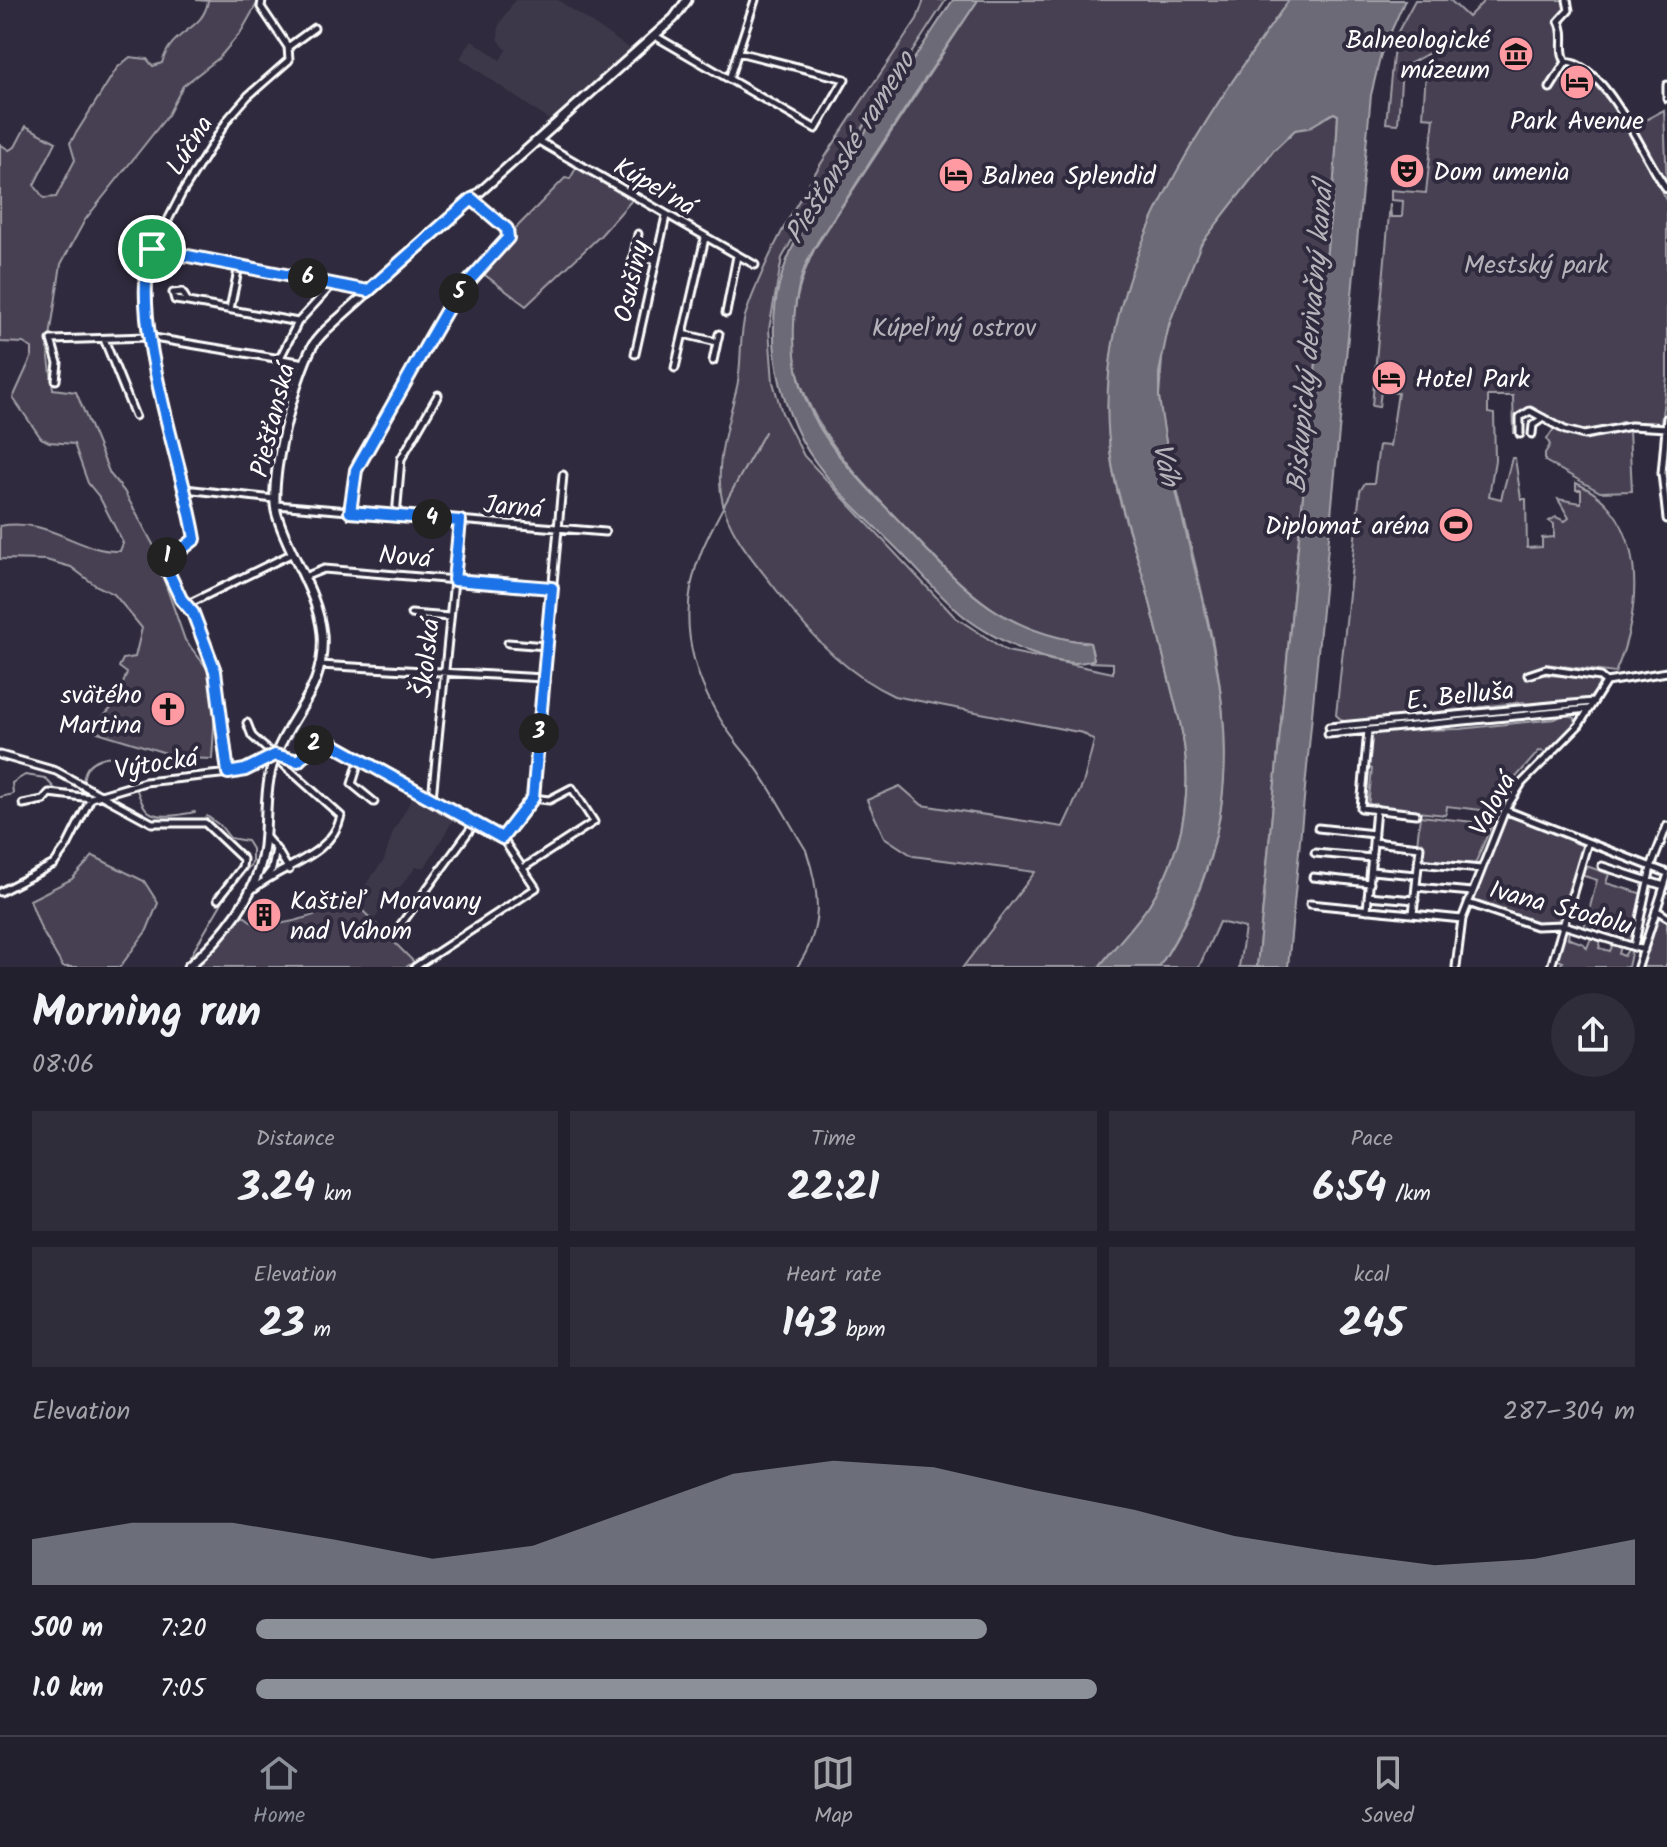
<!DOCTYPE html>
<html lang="en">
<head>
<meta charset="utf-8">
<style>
	body { margin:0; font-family:Kalam,sans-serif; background:#2f2d3a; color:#f1f3f6; height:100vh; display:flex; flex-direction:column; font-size:30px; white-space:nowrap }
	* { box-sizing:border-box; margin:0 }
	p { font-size:26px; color:#a3a3aa }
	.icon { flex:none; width:44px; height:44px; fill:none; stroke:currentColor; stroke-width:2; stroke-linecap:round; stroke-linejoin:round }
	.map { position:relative; height:967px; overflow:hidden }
	.side { display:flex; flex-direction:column; background:#23202e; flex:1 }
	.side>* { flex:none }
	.pin { position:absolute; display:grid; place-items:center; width:68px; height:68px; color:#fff; margin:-34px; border:4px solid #fff; border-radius:50%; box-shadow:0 2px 8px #0007 }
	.km { position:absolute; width:40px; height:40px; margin:-20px; border-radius:50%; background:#222; color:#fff; font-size:22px; line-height:40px; text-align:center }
	.round { display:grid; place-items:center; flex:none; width:84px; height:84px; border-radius:42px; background:#2f2d3a }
	.head { display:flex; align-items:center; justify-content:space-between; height:136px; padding:0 32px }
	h1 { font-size:44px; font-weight:700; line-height:60px }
	.metrics { display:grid; grid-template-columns:repeat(3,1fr); gap:12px; height:136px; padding:8px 32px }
	.metrics div { display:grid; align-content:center; border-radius:0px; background:#2f2d3a; text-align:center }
	.metrics b { font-size:40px; font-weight:700 }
	.metrics small { font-size:22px; font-weight:400 }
	.metrics p { font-size:22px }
	.chart { height:224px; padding:16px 32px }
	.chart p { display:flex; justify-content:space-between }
	.chart svg { width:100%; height:144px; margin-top:8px; fill:#8c9099; opacity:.7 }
	ul { padding:0 32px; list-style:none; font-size:26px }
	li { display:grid; grid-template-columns:128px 96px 1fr; align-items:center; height:60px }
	li i { height:20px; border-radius:10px; background:#8c9099 }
	.menu { display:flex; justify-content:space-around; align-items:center; height:112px; border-top:2px solid #403e4a; background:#23202e; font-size:22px; color:#a3a3aa }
	.menu a { display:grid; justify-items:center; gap:4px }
	.menu .active { color:#8c9099 }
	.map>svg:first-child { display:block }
	.built { fill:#3c3749 }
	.green { fill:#464152; stroke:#a2a0a8; stroke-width:2 }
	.water { fill:#6d6a77; stroke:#a7a6ad; stroke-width:2 }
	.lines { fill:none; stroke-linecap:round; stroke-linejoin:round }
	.stream { stroke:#a7a6ad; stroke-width:2 }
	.minor-casing { stroke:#fff; stroke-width:11 }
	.secondary-casing { stroke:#fff; stroke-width:13 }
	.minor { stroke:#2f2a3d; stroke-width:5 }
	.secondary { stroke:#2f2a3d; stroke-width:7 }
	.route-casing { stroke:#fff; stroke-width:16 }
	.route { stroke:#1a73e8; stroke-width:10 }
	.labels { text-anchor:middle; stroke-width:8; stroke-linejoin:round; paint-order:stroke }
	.poi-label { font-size:26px; fill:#fff; stroke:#2f2a3d; text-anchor:start }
	.street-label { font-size:26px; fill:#fff; stroke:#2f2a3d }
	.park-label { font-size:26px; fill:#b5b3ba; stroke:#2f2a3d }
	.water-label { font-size:28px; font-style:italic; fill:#b6b4bb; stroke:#2f2a3d }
</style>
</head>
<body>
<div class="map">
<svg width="1667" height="967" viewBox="0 0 1667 967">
	<rect width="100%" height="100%" fill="#2f2a3d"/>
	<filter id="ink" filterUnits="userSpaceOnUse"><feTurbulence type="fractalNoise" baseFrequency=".0125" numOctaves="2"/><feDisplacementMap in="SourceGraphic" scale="16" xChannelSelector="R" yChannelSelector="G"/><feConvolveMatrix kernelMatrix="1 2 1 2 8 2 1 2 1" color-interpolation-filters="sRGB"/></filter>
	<g filter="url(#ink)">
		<path class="built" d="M 515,0 L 558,0 L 639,55 L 561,123 L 552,122 L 460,58 L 472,40 L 500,60 L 506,50 L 498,39 L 499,25 Z
			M 415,793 L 455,817 L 425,867 L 416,867 L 373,921 L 353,901 L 384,860 L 393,832 Z"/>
		<path class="green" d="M 196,0 L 259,0 L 241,32 L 219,58 L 183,86 L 168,115 L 85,220 L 61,264 L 48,350 L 53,389 L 76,392 L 110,474 L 124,491 L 161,559 L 164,580 L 185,640 L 207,668 L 216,697 L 212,759 L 182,758 L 91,730 L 115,704 L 127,673 L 119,667 L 123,659 L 135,657 L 142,628 L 114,594 L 95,585 L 71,567 L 46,560 L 0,559 L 0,526 C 50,517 78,553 120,551 L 123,543 L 100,498 L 88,483 L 74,444 L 49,442 L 41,438 L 13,398 L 32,356 L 32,348 L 23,343 L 0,342 L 0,144 L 9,150 L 15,147 L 26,126 L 56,142 L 34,185 L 44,198 L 56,197 L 75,160 L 70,143 L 117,68 L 130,57 L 147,59 L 153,66 L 162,63 C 172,28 203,32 208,1 Z
			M 924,0 L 946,0 L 804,218 L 782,258 L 769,329 L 773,382 L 782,413 L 804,456 L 955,617 L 1007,651 L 1113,673 L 1113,663 L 1090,662 L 1094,659 L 1090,643 C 1000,633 964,588 904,526 C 825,444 756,368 815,248 L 978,0 L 1289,0 C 1192,137 1085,287 1112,464 C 1118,505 1135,546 1146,587 C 1158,632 1168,677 1180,722 C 1194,786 1186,848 1149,905 C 1134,927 1115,946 1099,967 L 963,967 L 1035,872 L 913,856 L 884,837 L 867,800 L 900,786 L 922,805 L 1063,827 L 1083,784 L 1094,741 L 1083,733 L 894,696 C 846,674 809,635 778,592 C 759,567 735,541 725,511 C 712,471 726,430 736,391 C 743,366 738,337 746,313 C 783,207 856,112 917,19 Z
			M 1415,0 L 1450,0 L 1468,17 L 1485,0 L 1564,0 L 1567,10 L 1555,23 L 1562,32 L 1562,65 L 1577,65 L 1621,115 L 1667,202 L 1667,377 L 1661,423 L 1621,422 L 1595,434 L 1575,433 L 1531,409 L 1519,416 L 1518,433 L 1514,433 L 1513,396 L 1488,396 L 1488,413 L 1494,414 L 1495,460 L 1489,496 L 1501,499 L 1512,458 L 1515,458 L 1521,499 L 1526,499 L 1527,548 L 1542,547 L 1542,538 L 1554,537 L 1554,524 L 1549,521 L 1556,517 L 1565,521 L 1569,518 L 1558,499 L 1581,503 L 1581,490 L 1576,490 L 1576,483 C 1650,516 1642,612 1615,673 L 1546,664 L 1523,673 L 1571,677 L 1572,674 L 1598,680 L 1599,686 L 1589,699 L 1527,705 L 1524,702 L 1345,723 L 1336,715 L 1360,491 L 1365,483 L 1374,483 L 1379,445 L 1390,446 L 1398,393 L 1381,391 L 1379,407 L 1372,406 L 1390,203 L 1391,217 L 1402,217 L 1403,201 L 1391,200 L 1391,190 L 1426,193 L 1434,118 L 1423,117 L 1427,54 L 1402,68 L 1398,124 L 1386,123 L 1395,37 Z
			M 1664,110 L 1667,186 L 1634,126 Z
			M 1334,113 L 1338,115 L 1335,168 L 1257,967 L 1239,967 L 1245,928 L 1219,922 L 1199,967 L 1159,967 C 1282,780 1201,619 1162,423 L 1159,397 L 1163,347 L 1178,296 L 1201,244 L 1274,150 L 1295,130 Z
			M 576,168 L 632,200 L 601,235 L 526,306 L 481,272 L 514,230 L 565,178 L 570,179 Z
			M 1555,427 C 1581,443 1602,437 1629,430 L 1632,491 L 1600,492 L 1545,461 L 1545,453 L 1550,445 L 1547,439 Z
			M 1567,713 L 1575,718 L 1576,726 L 1546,752 L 1539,751 L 1510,784 L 1494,817 L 1481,810 L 1447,806 L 1446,815 L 1368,807 L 1372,769 L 1367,767 L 1370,735 L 1373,731 L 1460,729 L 1555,719 Z
			M 1507,815 L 1583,846 L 1558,922 L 1539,924 L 1473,900 Z
			M 1420,816 L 1492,824 L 1475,864 L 1421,859 L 1417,845 Z
			M 93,856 L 144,881 L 158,903 L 147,930 L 120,967 L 63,967 L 41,929 L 30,900 L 72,879 Z
			M 1584,865 L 1609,874 L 1606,883 L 1643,894 L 1633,945 L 1584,928 L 1588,913 L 1596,913 L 1589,911 L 1597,880 L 1581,875 Z
			M 346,894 L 414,962 L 406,967 L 195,967 L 240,913 L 257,926 C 283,925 330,916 346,894 Z
			M 1661,916 L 1667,919 L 1667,963 L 1665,967 L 1641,967 L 1657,917 Z
			M 1566,930 L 1569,932 L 1568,938 L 1584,944 L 1587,948 L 1591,938 L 1601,941 L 1599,948 L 1610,951 L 1613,944 L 1621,946 L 1619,954 L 1624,956 L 1629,948 L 1632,949 L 1628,967 L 1558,967 L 1563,962 L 1556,959 Z"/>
		<path class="water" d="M 953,0 L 978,0 C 935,64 892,127 851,192 C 834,218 812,245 802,275 C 790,313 791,363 806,400 C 826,450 866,486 902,524 C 962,587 999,632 1090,643 L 1094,659 C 1062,675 992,638 966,618 C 943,600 923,575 902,554 C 868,519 826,484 802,441 C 780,398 769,349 776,300 C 785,241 824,195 856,146 C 888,98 920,49 953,0 Z
			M 1289,0 L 1405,0 L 1381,54 L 1371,95 L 1288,967 L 1257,967 L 1335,168 L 1338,115 L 1334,113 L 1308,128 L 1295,130 L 1274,150 L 1201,244 L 1169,324 L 1159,373 L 1159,397 C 1187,612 1292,757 1159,967 L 1099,967 C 1115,946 1134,927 1149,905 C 1186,848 1194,786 1180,722 C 1168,677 1158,632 1146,587 C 1135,546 1119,505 1112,464 C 1083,288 1193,136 1289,0 Z"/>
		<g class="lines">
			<path class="stream" d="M 765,432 C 744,471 719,510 702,550 C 670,627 698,698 748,757 C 770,784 787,820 806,850 C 820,892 824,929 797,967
				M 83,783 C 84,773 86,766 95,761 C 137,739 131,803 151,813 C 162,819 183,814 195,812
				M 0,797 L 13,794 L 12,783 L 25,775 L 45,778 L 57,791 L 80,792 L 82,789
				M 207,816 L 218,824
				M 184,967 L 224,899 L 252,863 L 252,849 L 247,841 L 230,838 L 220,825"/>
			<defs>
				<path id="minor" d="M 655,36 L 729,79 L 755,0
					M 288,47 L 314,28
					M 1566,62 C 1609,66 1643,159 1667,189
					M 729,79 L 816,129 L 845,79 L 738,52
					M 1667,85 L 1667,98
					M 1550,88 L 1566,62 C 1558,50 1567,35 1559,21 L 1569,10 L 1567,0
					M 537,140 L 755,265
					M 152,249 L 368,291
					M 634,255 L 656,260
					M 631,268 L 638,234
					M 188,302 L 175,300 L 173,293 L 182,292 L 188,302 L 298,322
					M 230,309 L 239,266
					M 726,313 L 737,256
					M 683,334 L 717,342 L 719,334
					M 104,339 L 135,416
					M 635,354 L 666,216
					M 279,360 L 298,322 L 333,284
					M 713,361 L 717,342
					M 675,368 L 705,238
					M 56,380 L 58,363 L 51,340 L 148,337 L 305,363
					M 1667,418 L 1662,473 L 1667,519
					M 1520,434 L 1520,417 L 1530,411 L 1565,430 L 1584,435 L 1631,426 L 1667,428
					M 1532,434 L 1533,425 L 1543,418
					M 185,489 L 274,499
					M 276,505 L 605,532
					M 350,512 L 356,470 L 431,337 L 453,299 L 508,238 L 507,229 L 472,199
					M 396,516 L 401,459 L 438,395
					M 304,577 L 324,569 L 552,588
					M 186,605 L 293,553
					M 411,614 L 450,617
					M 508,643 L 546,646
					M 319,665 L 544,678
					M 1528,675 L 1546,669 L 1600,677 L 1606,682 L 1667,672
					M 247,723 L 252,736 L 341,816 C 331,858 280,865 252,890
					M 1329,727 L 1593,702
					M 1368,730 L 1361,808 L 1416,814
					M 1328,734 L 1589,709
					M 0,755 L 56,771 L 152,823 L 205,823 L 243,859 L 242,867 L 218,899
					M 275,755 L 298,761 L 319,741 L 339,746 L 502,838 L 536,888 L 415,967
					M 360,758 L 352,784 L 374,802
					M 228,773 L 215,671 L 193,613 L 181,599 L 164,563 L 193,542 L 195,537 L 148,337 L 147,261 L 182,193 L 228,119 L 248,96 L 289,60 L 288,47 L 261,7 L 262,0
					M 432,798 L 460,521
					M 23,804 L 43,800 L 49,793 L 91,798 L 145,782 L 239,772 L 275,755
					M 1505,810 L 1667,873
					M 1318,828 L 1374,834
					M 502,838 L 533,798 L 563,475
					M 1373,842 L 1420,847 L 1413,914
					M 277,850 L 289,870
					M 1315,853 L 1372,858
					M 1418,863 L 1481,869
					M 1602,866 L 1664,886
					M 523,868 L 594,822 L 572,788 L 549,800 L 533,798
					M 1371,871 L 1417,875
					M 1313,877 L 1370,883
					M 265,878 L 272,869 L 276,849 L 265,836
					M 1416,887 L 1472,892
					M 0,892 L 54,864 L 67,846 L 91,798
					M 1368,896 L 1415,900
					M 1468,903 L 1536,926 L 1563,925 L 1644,950
					M 1310,904 L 1462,919
					M 1367,910 L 1376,809
					M 1656,910 L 1667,917
					M 394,934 L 475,823
					M 1634,947 L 1651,867 L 1667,826
					M 1456,967 L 1462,919 L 1505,810 L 1522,783 L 1579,725 L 1606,682
					M 1551,967 L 1587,845
					M 1638,967 L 1667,877"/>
				<path id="secondary" d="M 188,967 C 222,938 259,893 264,846 C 267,816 264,786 275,757 C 291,712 326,691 322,634 C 318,592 289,555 277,515 C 267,483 295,376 313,345 C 319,335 329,327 338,319 L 674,18 L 687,0"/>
			</defs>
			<use href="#minor" class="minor-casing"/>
			<use href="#secondary" class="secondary-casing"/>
			<use href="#minor" class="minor"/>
			<use href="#secondary" class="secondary"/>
		</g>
	</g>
	<g class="lines" filter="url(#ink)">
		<defs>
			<path id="route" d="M 472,199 L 507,229 L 508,238 L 453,299 L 431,337 L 356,470 L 350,512 L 460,521 L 454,580 L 552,588 L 533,798 L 502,838 L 327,741 L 316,743 L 298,761 L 275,755 L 245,770 L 228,773 L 215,671 L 193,613 L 181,599 L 164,563 L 195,539 C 183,464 127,316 152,249 L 368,291 Z"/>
		</defs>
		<use href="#route" class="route-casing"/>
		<use href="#route" class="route"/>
	</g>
	<defs>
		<symbol id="museum-disc" viewBox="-11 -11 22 22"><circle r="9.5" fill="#ff9aa2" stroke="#2f2a3d"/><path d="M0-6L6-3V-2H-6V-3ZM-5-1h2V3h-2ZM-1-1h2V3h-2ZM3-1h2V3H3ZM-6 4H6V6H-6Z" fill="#111"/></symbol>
		<symbol id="hotel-disc" viewBox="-11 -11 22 22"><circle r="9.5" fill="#ff9aa2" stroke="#2f2a3d"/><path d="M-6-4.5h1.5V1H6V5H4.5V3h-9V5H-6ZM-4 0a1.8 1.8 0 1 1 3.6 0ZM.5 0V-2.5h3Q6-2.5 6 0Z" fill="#111"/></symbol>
		<symbol id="theatre-disc" viewBox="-11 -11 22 22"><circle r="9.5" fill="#ff9aa2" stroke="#2f2a3d"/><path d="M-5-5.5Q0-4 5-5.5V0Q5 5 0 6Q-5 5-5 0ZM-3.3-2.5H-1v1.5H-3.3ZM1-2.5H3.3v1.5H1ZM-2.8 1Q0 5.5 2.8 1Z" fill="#111"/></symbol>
		<symbol id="stadium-disc" viewBox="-11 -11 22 22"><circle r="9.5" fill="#ff9aa2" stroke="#2f2a3d"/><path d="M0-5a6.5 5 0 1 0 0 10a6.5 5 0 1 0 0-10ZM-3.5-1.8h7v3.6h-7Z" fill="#111"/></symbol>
		<symbol id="church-disc" viewBox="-11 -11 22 22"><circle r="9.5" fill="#ff9aa2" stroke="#2f2a3d"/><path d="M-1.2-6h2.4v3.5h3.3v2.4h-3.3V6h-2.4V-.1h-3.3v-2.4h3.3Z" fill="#111"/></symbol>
		<symbol id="building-disc" viewBox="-11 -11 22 22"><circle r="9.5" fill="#ff9aa2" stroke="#2f2a3d"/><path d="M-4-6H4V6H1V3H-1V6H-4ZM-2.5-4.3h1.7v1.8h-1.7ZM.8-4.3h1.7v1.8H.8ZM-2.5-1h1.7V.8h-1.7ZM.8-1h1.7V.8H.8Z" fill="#111"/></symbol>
	</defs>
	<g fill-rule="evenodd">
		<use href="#museum-disc" x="1496" y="34" width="40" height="40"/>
		<use href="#hotel-disc" x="1557" y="62" width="40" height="40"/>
		<use href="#theatre-disc" x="1387" y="151" width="40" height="40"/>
		<use href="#hotel-disc" x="936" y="155" width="40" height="40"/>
		<use href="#hotel-disc" x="1369" y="358" width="40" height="40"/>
		<use href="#stadium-disc" x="1436" y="505" width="40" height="40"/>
		<use href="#church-disc" x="148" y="689" width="40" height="40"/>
		<use href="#building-disc" x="244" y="895" width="40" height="40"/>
	</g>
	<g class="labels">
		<g class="poi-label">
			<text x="1490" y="48" text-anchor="end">Balneologické<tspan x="1490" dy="30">múzeum</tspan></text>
			<text x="1577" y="129" text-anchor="middle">Park Avenue</text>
			<text x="1433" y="180">Dom umenia</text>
			<text x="982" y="184">Balnea Splendid</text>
			<text x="1415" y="387">Hotel Park</text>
			<text x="1430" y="534" text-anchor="end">Diplomat aréna</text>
			<text x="142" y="703" text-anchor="end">svätého<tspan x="142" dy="30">Martina</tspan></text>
			<text x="290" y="909">Kaštieľ Moravany<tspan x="290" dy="30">nad Váhom</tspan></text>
		</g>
		<g class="street-label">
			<text transform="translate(189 145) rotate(-58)" y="9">Lúčna</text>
			<text transform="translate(655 186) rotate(30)" y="9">Kúpeľná</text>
			<text transform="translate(631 281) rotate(-77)" y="9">Osušiny</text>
			<text transform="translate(272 420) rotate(-76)" y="9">Piešťanská</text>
			<text transform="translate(513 506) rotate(5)" y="9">Jarná</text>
			<text transform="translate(405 556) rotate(5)" y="9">Nová</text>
			<text transform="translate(426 658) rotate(-84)" y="9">Školská</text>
			<text transform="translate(1460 695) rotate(-6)" y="9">E. Belluša</text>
			<text transform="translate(156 763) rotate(-9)" y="9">Výtocká</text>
			<text transform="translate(1492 804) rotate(-61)" y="9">Valová</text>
			<text transform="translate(1561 907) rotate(15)" y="9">Ivana Stodolu</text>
		</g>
		<g class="park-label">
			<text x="1536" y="273">Mestský park</text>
			<text x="954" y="336">Kúpeľný ostrov</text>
		</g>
		<g class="water-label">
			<text transform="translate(849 147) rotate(-58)" y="10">Piešťanské rameno</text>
			<text transform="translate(1309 337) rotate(-85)" y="10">Biskupický derivačný kanál</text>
			<text transform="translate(1167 464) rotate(78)" y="10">Váh</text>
		</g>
	</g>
</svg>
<div class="pin" style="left:152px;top:249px;background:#1e9e55"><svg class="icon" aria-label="arrive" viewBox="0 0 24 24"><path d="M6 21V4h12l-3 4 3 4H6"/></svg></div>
<b class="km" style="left:167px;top:557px">1</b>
<b class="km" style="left:314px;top:745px">2</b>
<b class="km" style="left:539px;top:733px">3</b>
<b class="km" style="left:432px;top:519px">4</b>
<b class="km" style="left:459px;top:293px">5</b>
<b class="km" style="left:308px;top:278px">6</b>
</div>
<section class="side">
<div class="head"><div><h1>Morning run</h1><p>08:06</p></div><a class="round"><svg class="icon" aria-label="share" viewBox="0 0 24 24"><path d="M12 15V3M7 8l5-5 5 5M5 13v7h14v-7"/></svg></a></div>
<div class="metrics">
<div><p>Distance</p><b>3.24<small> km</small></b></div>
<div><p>Time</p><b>22:21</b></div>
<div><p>Pace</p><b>6:54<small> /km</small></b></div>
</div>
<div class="metrics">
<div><p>Elevation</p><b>23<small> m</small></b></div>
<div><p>Heart rate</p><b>143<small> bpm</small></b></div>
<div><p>kcal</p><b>245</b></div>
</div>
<div class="chart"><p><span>Elevation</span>287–304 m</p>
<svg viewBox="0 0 160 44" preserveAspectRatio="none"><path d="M0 44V30L10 25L20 25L30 30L40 36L50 32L60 21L70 10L80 6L90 8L100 15L110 21L120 29L130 34L140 38L150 36L160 30V44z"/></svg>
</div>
<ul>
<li><b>500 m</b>7:20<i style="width:53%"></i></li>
<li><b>1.0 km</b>7:05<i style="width:61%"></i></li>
</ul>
</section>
<nav class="menu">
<a class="active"><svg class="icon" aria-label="home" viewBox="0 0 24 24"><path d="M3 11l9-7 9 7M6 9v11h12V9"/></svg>Home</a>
<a><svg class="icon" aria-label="map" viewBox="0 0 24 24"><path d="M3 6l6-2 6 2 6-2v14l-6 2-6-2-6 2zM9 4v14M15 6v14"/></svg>Map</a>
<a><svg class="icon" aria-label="saved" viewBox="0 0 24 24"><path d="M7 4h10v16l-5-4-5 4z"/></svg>Saved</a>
</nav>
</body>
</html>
